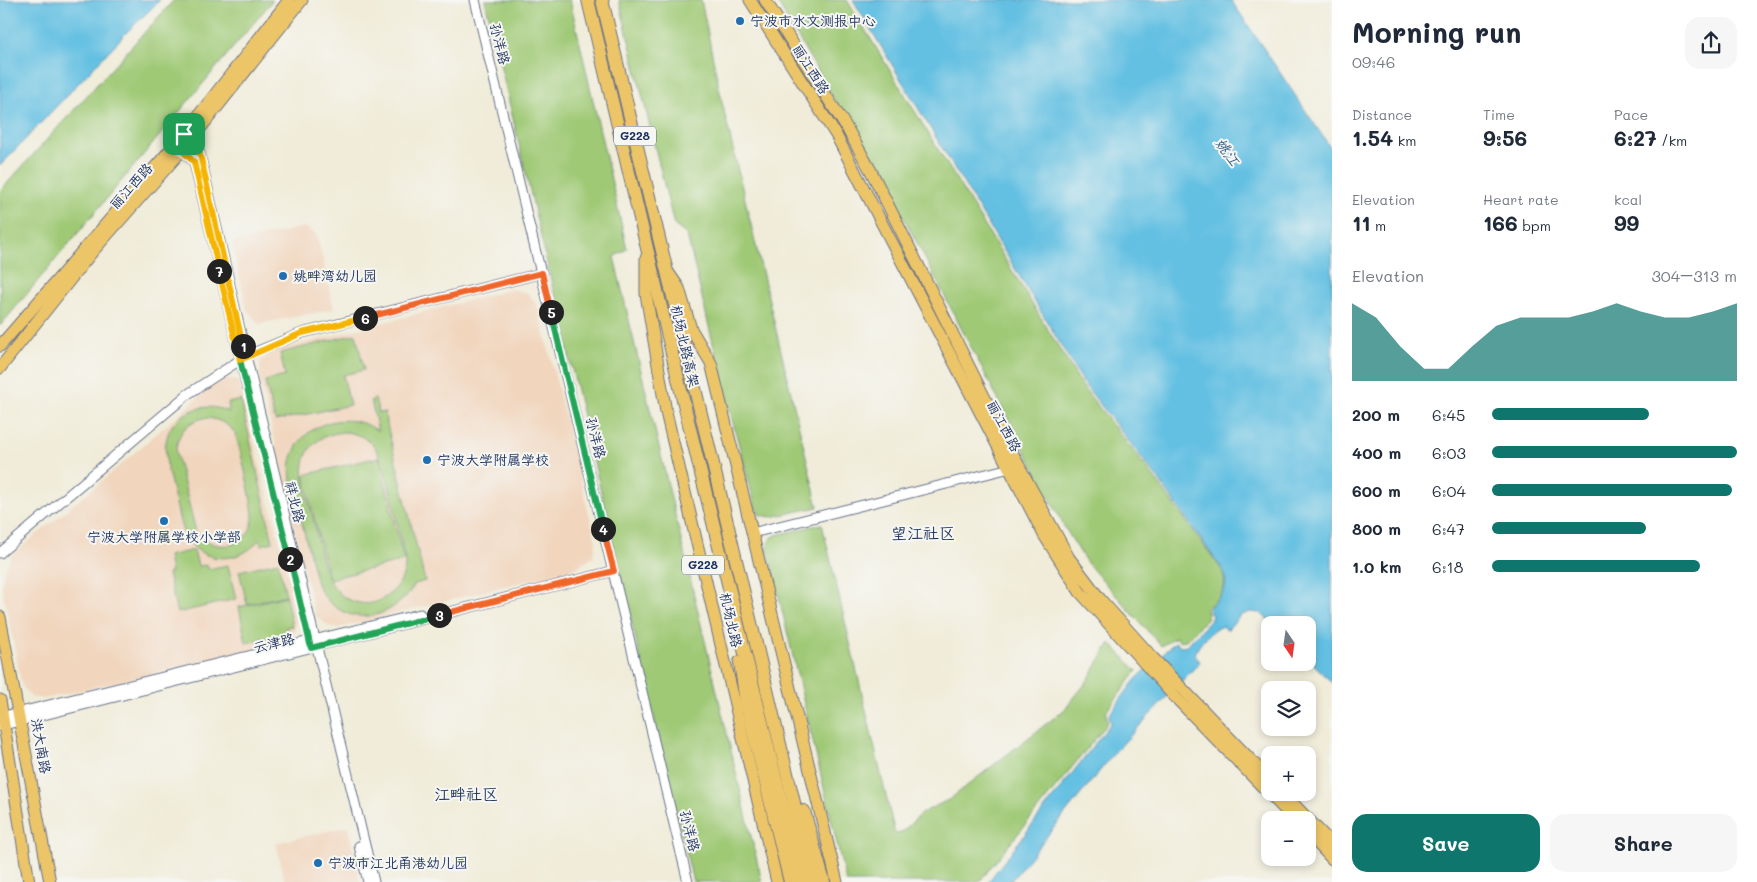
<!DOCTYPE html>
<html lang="en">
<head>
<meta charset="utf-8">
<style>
	body { margin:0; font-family:Mali,"LXGW WenKai TC",sans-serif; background:#f6f6f7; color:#1f2937; height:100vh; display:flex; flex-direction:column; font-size:19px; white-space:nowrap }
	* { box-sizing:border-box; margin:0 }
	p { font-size:16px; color:#747a83 }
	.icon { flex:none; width:28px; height:28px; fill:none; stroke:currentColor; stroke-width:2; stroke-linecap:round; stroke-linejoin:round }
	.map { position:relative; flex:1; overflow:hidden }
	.details { display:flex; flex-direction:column; background:#fff; width:425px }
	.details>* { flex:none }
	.needle { width:32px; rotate:167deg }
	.controls { position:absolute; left:1261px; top:616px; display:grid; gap:10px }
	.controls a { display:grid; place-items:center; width:55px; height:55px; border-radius:10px; background:#fff; box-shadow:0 2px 8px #0003; font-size:25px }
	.pin { position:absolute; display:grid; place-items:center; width:42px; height:42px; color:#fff; margin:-21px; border-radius:10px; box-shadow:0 2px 8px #0006 }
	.km { position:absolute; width:25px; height:25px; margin:-12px; border-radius:50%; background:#222; color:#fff; font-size:14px; line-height:25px; text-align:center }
	.round { display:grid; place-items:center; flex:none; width:52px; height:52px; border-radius:15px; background:#f6f6f7 }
	.overview { display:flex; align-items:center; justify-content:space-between; height:85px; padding:0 20px }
	h1 { font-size:28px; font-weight:700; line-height:38px }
	.metrics { display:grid; grid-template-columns:repeat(3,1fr); gap:8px; height:85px; padding:5px 20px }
	.metrics div { display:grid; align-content:center }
	.metrics b { font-size:21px; font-weight:700 }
	.metrics small { font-size:14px; font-weight:400 }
	.metrics p { font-size:14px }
	.chart { height:140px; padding:10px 20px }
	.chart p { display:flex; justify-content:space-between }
	.chart svg { width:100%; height:90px; margin-top:5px; fill:#0f766e; opacity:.7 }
	.primary-button { display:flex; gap:10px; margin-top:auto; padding:10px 20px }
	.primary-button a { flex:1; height:58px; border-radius:15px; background:#0f766e; color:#fff; font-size:20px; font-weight:700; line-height:58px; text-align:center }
	.primary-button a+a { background:#f6f6f7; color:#1f2937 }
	ul { padding:0 20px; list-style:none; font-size:16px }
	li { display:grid; grid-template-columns:80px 60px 1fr; align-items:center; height:38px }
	li i { height:12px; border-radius:6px; background:#0f766e }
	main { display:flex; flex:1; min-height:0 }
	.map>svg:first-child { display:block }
	.built { fill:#f1d5bd }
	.green { fill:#9fc975; stroke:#5d7c6a; fill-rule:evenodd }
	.water { fill:#64c0e2; stroke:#4078a0 }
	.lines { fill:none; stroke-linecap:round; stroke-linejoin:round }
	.minor-casing { stroke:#667189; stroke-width:11 }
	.major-casing { stroke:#667189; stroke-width:13 }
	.highway-casing { stroke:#667189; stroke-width:14 }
	.minor { stroke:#fff; stroke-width:9 }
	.major { stroke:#edc569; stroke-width:11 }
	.highway { stroke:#edc569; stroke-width:12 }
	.split-1-casing { stroke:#fff; stroke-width:10 }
	.split-2-casing { stroke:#fff; stroke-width:10 }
	.split-3-casing { stroke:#fff; stroke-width:10 }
	.split-4-casing { stroke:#fff; stroke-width:10 }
	.split-5-casing { stroke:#fff; stroke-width:10 }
	.split-6-casing { stroke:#fff; stroke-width:10 }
	.split-7-casing { stroke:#fff; stroke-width:10 }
	.split-8-casing { stroke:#fff; stroke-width:10 }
	.split-1 { stroke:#f5b400; stroke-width:6 }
	.split-2 { stroke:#22a559; stroke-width:6 }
	.split-3 { stroke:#22a559; stroke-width:6 }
	.split-4 { stroke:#f0652b; stroke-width:6 }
	.split-5 { stroke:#22a559; stroke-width:6 }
	.split-6 { stroke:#f0652b; stroke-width:6 }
	.split-7 { stroke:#f5b400; stroke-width:6 }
	.split-8 { stroke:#f5b400; stroke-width:6 }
	.poi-dot { fill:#1f6fb2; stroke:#f6f6f2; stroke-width:2 }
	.labels { text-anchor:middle; stroke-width:4; stroke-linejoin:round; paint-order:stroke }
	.shield { fill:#f6f6f2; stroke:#5d6b8a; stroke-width:1 }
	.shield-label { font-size:12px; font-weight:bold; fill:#1b2f5e }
	.poi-label { font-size:14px; fill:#1b2f5e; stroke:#f6f6f2; text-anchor:start }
	.street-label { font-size:14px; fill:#1b2f5e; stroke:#f6f6f2 }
	.water-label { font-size:15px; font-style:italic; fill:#315a86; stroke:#f6f6f2 }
	.quarter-label { font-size:16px; fill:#1b2f5e; stroke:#f6f6f2 }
</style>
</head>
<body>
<main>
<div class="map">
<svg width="1332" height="882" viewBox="0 0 1332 882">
	<rect width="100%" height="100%" fill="#f6f6f2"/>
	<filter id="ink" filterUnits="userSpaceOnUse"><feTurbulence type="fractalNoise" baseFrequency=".02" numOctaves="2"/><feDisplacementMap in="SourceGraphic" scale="10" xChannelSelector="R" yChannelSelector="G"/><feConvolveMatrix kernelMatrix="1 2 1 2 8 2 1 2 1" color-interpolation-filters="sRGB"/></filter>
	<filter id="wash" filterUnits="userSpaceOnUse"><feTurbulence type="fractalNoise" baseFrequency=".0096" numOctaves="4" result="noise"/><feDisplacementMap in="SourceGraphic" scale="20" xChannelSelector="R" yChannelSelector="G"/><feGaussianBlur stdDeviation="1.12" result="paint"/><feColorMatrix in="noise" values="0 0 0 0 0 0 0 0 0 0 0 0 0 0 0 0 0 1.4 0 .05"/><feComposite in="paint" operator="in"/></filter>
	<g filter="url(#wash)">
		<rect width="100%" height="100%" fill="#f0ecd9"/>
		<path class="built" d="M 305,227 L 317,235 L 334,309 L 259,324 L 247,310 L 232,243 Z
			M 513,289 L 528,293 L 538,307 L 596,542 L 593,557 L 577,568 L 339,628 L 329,626 L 315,616 L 260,378 L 260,362 L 276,350 Z
			M 227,379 L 239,381 L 298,616 L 294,633 L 284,643 L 44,699 L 31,697 L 22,686 L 2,587 L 4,570 L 12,555 L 95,487 L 214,384 Z
			M 349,826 L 360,882 L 285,882 L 276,843 Z"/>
		<path class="green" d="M 174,0 L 273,0 L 0,326 L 0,191 Z
			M 485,0 L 570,0 L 627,249 L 614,257 L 762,882 L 693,882 Z
			M 619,0 L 701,0 L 723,107 L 818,507 L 771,517 L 760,515 L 756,509 L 724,389 L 687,235 L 674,225 Z
			M 776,0 L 847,0 L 1083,387 L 1157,481 L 1222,570 C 1229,590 1220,596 1206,609 L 1208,618 L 1186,640 L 1179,641 L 1176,637 L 1161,646 L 1087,563 L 1065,528 L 904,218 Z
			M 356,334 L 364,370 L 343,375 L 350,405 L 275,421 L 265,381 L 285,376 L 280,353 Z
			M 375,399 L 379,413 L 384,412 L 425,581 L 415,584 C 391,625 338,629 317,584 L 291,479 C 283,431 341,404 378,431 L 371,400 ZM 346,432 C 357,434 366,437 374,446 C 387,463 399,534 405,559 C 406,573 400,587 388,595 C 380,602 370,605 360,603 C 323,597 322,553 314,523 C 310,503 298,477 306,456 C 313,439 329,433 346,432 Z
			M 241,400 L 273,542 L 261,545 L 259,539 C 253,549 242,555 231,557 C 215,560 200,555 190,543 C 180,532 179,514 175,500 C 168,468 152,430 189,412 C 203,405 215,406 229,412 L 228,403 ZM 204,418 C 215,418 228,423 234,432 C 239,440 254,509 253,518 C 250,549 214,554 196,532 L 176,452 C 177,434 186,422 204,418 Z
			M 379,457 L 404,561 L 329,579 L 304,475 Z
			M 822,524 L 895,834 L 901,833 L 922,813 L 950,799 L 1064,710 L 1086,683 L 1110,643 L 1137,671 L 1109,708 L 1106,713 L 1108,722 L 1103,729 L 979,882 L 846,882 L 767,546 L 770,539 L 776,535 Z
			M 194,550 L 198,566 L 207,565 L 208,569 L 228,565 L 236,599 L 177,613 L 168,574 L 171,572 L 168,556 Z
			M 278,562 L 286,595 L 247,604 L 239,571 Z
			M 286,596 L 292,626 L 286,627 L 287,634 L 246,643 L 239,607 Z"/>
		<path class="water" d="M 0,0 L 160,0 L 126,33 L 0,166 Z
			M 853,0 L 1231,0 L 1332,150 L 1332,683 L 1308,658 L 1308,625 L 1276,625 L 1260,613 L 1250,612 L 1240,616 L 1227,630 L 1222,626 C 1211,630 1199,643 1195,654 L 1200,662 L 1115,752 L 1010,882 L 988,882 L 1111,723 L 1109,715 L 1135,680 L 1175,642 L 1181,646 L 1187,645 L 1210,621 L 1212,616 L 1208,609 C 1221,595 1230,590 1223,570 L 1159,480 L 1085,385 Z"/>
	</g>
	<g filter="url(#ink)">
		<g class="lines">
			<defs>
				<path id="minor" d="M 475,0 L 688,882
					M 187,137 L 200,154 L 246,356 L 374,882
					M 179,147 L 194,162 L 247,387
					M 752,533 L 1014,467
					M 0,553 L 188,394 L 246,356 L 302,333 L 542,273
					M 0,717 L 420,614
					M 0,726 L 613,571
					M 359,846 L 368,882"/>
				<path id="major" d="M 750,0 L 836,135 L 1044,535 L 1080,592 L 1173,695 L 1295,820
					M 765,0 L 848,130 L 871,171 L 1019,466 L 1069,558 L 1100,599 L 1153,658 L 1270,780
					M 646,258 L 646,294 L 666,412 L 777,882
					M 668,272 L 679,288 L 691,329 L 711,363 L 837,882
					M 0,346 L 184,134 L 289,0
					M 0,368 L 92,252 L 191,140 L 302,0
					M 0,617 L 50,882
					M 0,700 L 29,882
					M 1282,792 L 1332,844
					M 1308,833 L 1332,859"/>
				<path id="highway" d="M 588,0 L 685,408 L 801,882
					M 602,0 L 813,882
					M 740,662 L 746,702 L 790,882
					M 804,811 L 824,882"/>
			</defs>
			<use href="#minor" class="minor-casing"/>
			<use href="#major" class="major-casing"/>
			<use href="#highway" class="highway-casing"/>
			<use href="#minor" class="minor"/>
			<use href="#major" class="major"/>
			<use href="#highway" class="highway"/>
		</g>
	</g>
	<g class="lines" filter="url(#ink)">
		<defs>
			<path id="split-1" d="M 184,134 L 200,154 L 243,346"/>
			<path id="split-2" d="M 243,346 L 246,356 L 240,360 L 290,559"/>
			<path id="split-3" d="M 290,559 L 311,648 L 439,615"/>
			<path id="split-4" d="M 439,615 L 614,571 L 603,529"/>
			<path id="split-5" d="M 551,312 L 603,529"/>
			<path id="split-6" d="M 365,318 L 542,273 L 551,312"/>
			<path id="split-7" d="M 219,271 L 240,360 L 302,333 L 365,318"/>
			<path id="split-8" d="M 184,134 L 175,144 L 194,162 L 219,271"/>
		</defs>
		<use href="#split-1" class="split-1-casing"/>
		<use href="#split-2" class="split-2-casing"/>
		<use href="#split-3" class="split-3-casing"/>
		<use href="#split-4" class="split-4-casing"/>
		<use href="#split-5" class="split-5-casing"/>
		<use href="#split-6" class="split-6-casing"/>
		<use href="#split-7" class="split-7-casing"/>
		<use href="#split-8" class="split-8-casing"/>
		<use href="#split-1" class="split-1"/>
		<use href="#split-2" class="split-2"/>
		<use href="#split-3" class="split-3"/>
		<use href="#split-4" class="split-4"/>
		<use href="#split-5" class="split-5"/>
		<use href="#split-6" class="split-6"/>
		<use href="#split-7" class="split-7"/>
		<use href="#split-8" class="split-8"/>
	</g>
	<g class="poi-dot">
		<circle cx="740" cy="21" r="5"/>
		<circle cx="283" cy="276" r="5"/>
		<circle cx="427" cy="460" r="5"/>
		<circle cx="164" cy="521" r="5"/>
		<circle cx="318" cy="863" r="5"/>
	</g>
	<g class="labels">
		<g class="shield">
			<rect x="614" y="126.5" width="42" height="19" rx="4"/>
			<rect x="682" y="555.5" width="42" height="19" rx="4"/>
		</g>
		<g class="shield-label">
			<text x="635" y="140">G228</text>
			<text x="703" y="569">G228</text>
		</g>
		<g class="poi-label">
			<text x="750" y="26">宁波市水文测报中心</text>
			<text x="293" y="281">姚畔湾幼儿园</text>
			<text x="437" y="465">宁波大学附属学校</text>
			<text x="164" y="542" text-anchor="middle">宁波大学附属学校小学部</text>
			<text x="328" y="868">宁波市江北甬港幼儿园</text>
		</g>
		<g class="street-label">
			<text transform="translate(500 44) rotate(76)" y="5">孙洋路</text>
			<text transform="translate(811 69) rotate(58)" y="5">丽江西路</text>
			<text transform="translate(131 186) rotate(-48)" y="5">丽江西路</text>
			<text transform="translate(685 346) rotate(77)" y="5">机场北路高架</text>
			<text transform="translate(1004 426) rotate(62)" y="5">丽江西路</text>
			<text transform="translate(596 438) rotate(76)" y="5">孙洋路</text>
			<text transform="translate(295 502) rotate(76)" y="5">祥北路</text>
			<text transform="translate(731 620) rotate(77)" y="5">机场北路</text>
			<text transform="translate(274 643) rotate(-14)" y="5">云津路</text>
			<text transform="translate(41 746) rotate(80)" y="5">洪大南路</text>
			<text transform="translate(690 831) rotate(76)" y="5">孙洋路</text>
		</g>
		<g class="water-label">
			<text transform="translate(1227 152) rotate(54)" y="5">姚江</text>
		</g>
		<g class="quarter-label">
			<text x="923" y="539">望江社区</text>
			<text x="466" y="800">江畔社区</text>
		</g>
	</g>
</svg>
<div class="controls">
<a><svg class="needle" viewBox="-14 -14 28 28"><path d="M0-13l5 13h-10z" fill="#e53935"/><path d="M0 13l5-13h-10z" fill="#747a83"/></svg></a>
<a><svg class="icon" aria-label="layers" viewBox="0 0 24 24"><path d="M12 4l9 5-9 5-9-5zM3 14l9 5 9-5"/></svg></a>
<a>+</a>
<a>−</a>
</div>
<div class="pin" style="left:184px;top:134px;background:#1e9e55"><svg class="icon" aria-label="arrive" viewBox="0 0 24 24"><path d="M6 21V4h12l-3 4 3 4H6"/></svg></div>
<b class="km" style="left:243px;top:346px">1</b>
<b class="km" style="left:290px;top:559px">2</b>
<b class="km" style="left:439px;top:615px">3</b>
<b class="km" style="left:603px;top:529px">4</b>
<b class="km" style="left:551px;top:312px">5</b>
<b class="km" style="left:365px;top:318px">6</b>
<b class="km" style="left:219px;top:271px">7</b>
</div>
<section class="details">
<div class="overview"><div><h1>Morning run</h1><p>09:46</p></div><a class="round"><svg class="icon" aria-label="share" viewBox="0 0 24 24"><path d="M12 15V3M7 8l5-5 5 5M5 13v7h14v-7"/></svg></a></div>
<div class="metrics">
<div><p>Distance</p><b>1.54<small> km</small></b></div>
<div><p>Time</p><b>9:56</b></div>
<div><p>Pace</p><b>6:27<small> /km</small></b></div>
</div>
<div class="metrics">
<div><p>Elevation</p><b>11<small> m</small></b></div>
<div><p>Heart rate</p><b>166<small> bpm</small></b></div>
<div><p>kcal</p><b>99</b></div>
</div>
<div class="chart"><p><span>Elevation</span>304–313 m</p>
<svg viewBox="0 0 160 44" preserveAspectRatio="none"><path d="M0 44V6L10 13L20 27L30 38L40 38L50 27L60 17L70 13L80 13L90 13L100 10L110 6L120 10L130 13L140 13L150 10L160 6V44z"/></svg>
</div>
<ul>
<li><b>200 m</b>6:45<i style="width:64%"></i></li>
<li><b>400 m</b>6:03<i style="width:100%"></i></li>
<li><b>600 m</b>6:04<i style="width:98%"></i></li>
<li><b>800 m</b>6:47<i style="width:63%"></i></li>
<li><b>1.0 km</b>6:18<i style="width:85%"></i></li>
</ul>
<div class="primary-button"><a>Save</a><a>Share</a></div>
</section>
</main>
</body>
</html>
